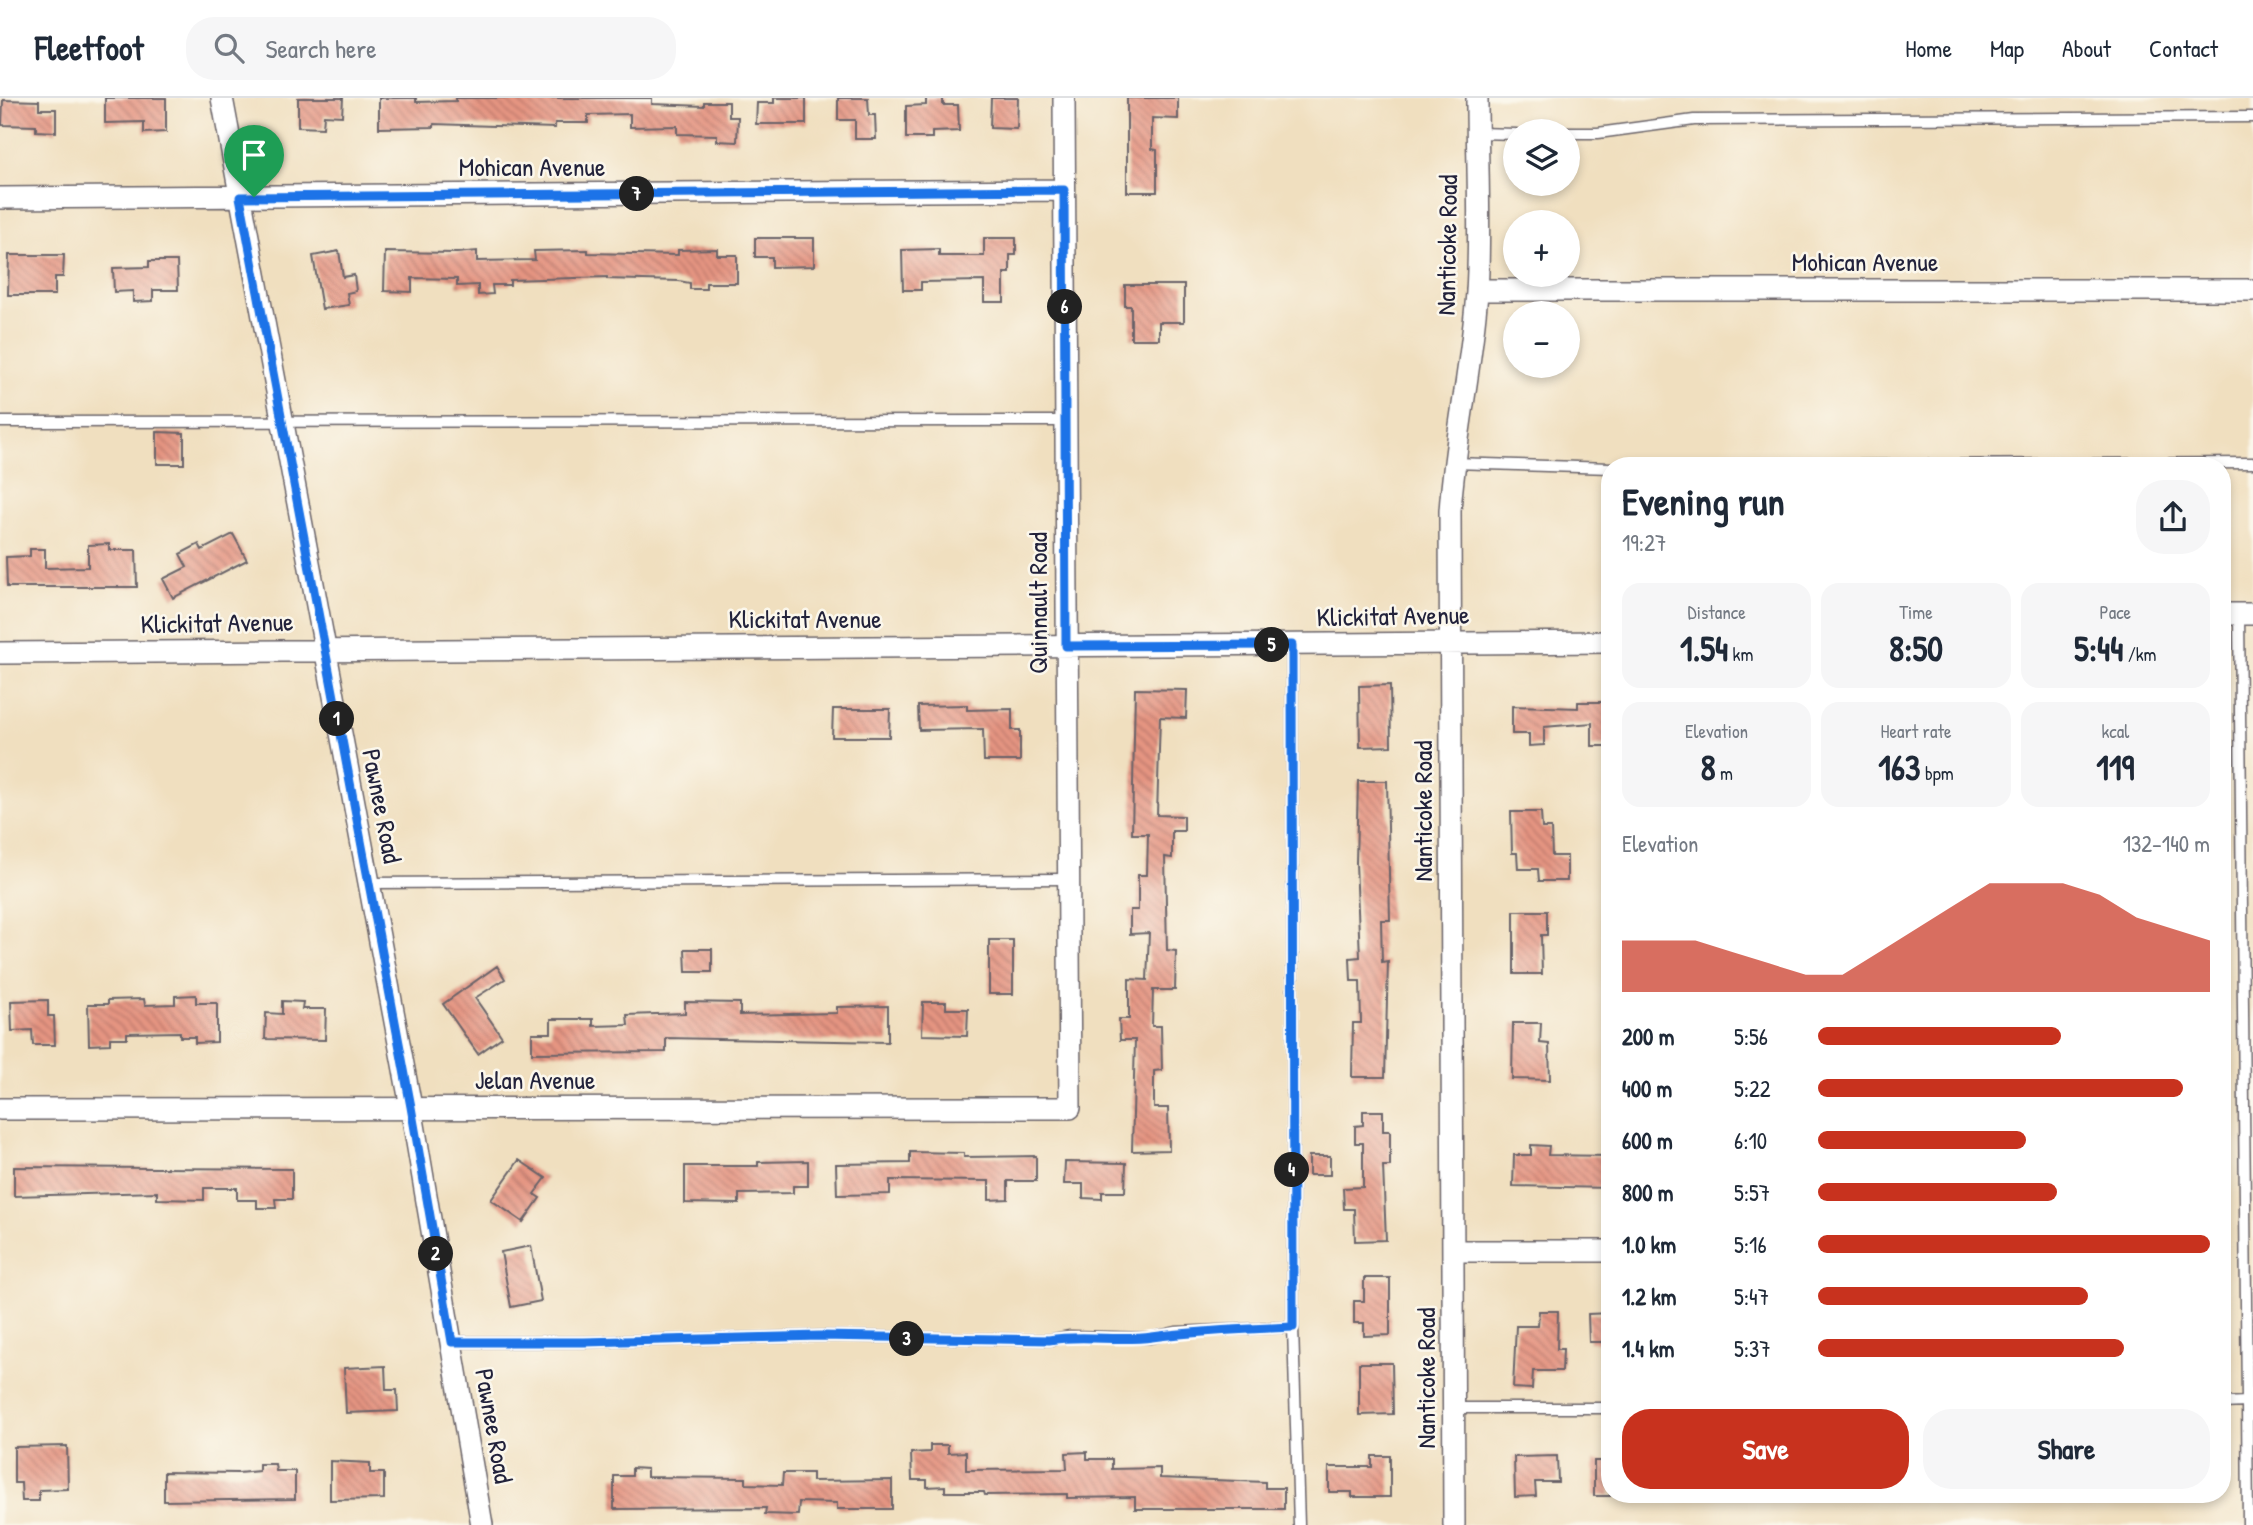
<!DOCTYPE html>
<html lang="en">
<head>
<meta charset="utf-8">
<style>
	body { margin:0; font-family:"Patrick Hand",sans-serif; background:#f6f6f7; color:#1f2937; height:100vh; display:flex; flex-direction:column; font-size:26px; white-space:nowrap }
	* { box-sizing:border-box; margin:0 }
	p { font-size:23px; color:#747a83 }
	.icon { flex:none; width:38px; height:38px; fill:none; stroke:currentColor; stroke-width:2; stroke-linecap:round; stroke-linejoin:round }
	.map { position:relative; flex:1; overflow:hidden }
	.panel { position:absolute; left:1601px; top:359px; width:630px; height:1046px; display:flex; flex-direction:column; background:#fff; border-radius:28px; box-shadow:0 4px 10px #0003 }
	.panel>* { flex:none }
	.controls { position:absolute; left:1503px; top:21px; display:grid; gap:14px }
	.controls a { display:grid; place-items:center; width:77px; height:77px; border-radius:50%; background:#fff; box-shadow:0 4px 10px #0003; font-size:35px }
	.pin { position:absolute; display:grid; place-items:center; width:60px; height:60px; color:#fff; margin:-72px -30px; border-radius:50% 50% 50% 0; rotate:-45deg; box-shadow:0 0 7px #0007 }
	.pin .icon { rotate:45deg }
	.km { position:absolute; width:35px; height:35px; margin:-18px; border-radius:50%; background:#222; color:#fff; font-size:19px; line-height:35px; text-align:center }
	.round { display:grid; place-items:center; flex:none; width:74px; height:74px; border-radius:28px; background:#f6f6f7 }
	.head { display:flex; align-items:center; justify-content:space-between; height:119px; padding:0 21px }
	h1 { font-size:38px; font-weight:800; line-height:52px }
	.metrics { display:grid; grid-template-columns:repeat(3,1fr); gap:10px; height:119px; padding:7px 21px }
	.metrics div { display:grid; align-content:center; border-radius:18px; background:#f6f6f7; text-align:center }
	.metrics b { font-size:35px; font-weight:800 }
	.metrics small { font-size:19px; font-weight:400 }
	.metrics p { font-size:19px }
	.chart { height:196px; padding:14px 21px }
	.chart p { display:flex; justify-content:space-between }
	.chart svg { width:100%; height:126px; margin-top:7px; fill:#c8321e; opacity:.7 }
	.action { display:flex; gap:14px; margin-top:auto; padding:14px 21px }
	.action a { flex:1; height:80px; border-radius:28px; background:#c8321e; color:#fff; font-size:28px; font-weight:800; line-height:80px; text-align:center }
	.action a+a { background:#f6f6f7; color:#1f2937 }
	ul { padding:0 21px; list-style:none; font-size:23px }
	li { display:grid; grid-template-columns:112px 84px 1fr; align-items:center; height:52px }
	li i { height:18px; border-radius:9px; background:#c8321e }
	header { display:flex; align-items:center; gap:42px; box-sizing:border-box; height:98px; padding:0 35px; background:#fff; border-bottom:2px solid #e0e1e3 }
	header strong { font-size:33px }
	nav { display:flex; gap:38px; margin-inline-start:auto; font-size:24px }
	.search { width:490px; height:63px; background:#f6f6f7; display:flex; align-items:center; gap:18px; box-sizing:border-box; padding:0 24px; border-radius:28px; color:#747a83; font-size:26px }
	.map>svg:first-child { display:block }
	.building { fill:url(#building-back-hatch) }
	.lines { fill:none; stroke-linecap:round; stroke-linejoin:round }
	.lane-casing { stroke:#6a6469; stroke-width:13 }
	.street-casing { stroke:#6a6469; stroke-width:24 }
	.lane { stroke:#fff; stroke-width:10 }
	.street { stroke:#fff; stroke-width:21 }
	.route-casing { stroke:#fff; stroke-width:14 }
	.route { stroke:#1a73e8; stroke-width:9 }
	.labels { text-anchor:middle; stroke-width:5; stroke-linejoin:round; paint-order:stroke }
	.street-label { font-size:26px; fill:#22223b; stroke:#fbf7ec }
</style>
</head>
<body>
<header>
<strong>Fleetfoot</strong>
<div class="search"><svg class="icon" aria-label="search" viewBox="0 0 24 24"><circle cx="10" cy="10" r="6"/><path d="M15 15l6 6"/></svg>Search here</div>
<nav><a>Home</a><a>Map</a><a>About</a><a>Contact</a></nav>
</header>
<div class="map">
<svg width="2253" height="1427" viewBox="0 0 2253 1427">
	<defs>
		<pattern id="building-back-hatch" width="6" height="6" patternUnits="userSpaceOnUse" patternTransform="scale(1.75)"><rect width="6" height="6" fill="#e59481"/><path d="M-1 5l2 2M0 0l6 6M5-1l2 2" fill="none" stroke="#b9786b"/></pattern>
	</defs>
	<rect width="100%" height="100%" fill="#fbf7ec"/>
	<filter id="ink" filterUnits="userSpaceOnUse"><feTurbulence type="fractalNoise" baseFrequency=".0143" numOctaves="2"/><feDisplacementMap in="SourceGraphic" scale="14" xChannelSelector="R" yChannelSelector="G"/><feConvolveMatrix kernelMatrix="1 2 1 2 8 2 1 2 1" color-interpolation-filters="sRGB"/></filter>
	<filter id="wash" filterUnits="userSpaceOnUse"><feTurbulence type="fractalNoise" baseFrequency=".00686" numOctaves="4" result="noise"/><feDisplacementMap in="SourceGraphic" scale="28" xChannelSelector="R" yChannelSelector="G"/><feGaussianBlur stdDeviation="1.57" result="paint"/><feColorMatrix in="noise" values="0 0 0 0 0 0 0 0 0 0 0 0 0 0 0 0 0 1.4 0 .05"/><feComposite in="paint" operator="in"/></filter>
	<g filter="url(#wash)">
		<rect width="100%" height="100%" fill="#f0dfbf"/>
		<g id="blocks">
			<path class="building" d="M 105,0 L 166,0 L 166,34 L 144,35 L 144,24 L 105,25 Z
				M 298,0 L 343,0 L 342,18 L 324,17 L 323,30 L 298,29 Z
				M 379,0 L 416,0 L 416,4 L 456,3 L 456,0 L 652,0 L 652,6 L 704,8 L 704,4 L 729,4 L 729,19 L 738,19 L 737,44 L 717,43 L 717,37 L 677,36 L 677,28 L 630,29 L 630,16 L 588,17 L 588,25 L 555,25 L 555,30 L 434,26 L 434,29 L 379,30 Z
				M 774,0 L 806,0 L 806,26 L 756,26 L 757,5 L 774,5 Z
				M 838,0 L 868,0 L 869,17 L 875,17 L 876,41 L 855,41 L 855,22 L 838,22 Z
				M 926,0 L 943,0 L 943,7 L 958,7 L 959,33 L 932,34 L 932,40 L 906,40 L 906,8 L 926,7 Z
				M 991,0 L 1018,0 L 1017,31 L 990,30 Z
				M 1127,0 L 1178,0 L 1178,21 L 1152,20 L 1152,51 L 1157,52 L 1157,94 L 1127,94 Z
				M 3,2 L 39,3 L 39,11 L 56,11 L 56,34 L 36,33 L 36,28 L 2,27 Z
				M 755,140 L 814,140 L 814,168 L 772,169 L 772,159 L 755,159 Z
				M 984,140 L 1016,140 L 1016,157 L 1010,157 L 1010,175 L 1004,175 L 1004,204 L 984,204 L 984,183 L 921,184 L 921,192 L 903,192 L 902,152 L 939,151 L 939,158 L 984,158 Z
				M 717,151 L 717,157 L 737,157 L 737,185 L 706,185 L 706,191 L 690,191 L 690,185 L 679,183 L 607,181 L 607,179 L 510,182 L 510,187 L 492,187 L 493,196 L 478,197 L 478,187 L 457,188 L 457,181 L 412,180 L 412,194 L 384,193 L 385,154 L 457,155 L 477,153 L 477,163 L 535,162 L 534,153 L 588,152 L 588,155 L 678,157 L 678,152 Z
				M 339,153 L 343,179 L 354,177 L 356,193 L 347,195 L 349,207 L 322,211 L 313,158 Z
				M 9,157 L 64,157 L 63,179 L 55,179 L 55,197 L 8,197 Z
				M 149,163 L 177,163 L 178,192 L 153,192 L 153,203 L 133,204 L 133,193 L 114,194 L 113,170 L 149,169 Z
				M 1125,187 L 1184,187 L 1184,224 L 1159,224 L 1159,241 L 1131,241 L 1131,208 L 1125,208 Z
				M 157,334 L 184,335 L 184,366 L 157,366 Z
				M 233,436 L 247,462 L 173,500 L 163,481 L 187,469 L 180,456 L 199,446 L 202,452 Z
				M 109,446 L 109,452 L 136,452 L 137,489 L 7,489 L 6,459 L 30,458 L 30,451 L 45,451 L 45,470 L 88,469 L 88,447 Z
				M 1390,587 L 1391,648 L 1360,649 L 1359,588 Z
				M 1135,591 L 1187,592 L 1186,620 L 1160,619 L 1157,717 L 1184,718 L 1184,733 L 1172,733 L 1172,760 L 1165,759 L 1167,852 L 1176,853 L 1175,892 L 1153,892 L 1152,928 L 1161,928 L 1162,972 L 1154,973 L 1154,1010 L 1168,1010 L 1169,1052 L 1132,1053 L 1135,942 L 1120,942 L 1119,921 L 1129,921 L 1129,881 L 1147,882 L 1149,835 L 1130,836 L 1130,812 L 1138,812 L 1138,777 L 1147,777 L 1148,736 L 1132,736 Z
				M 1578,604 L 1608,604 L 1610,648 L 1592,648 L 1592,625 L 1544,629 L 1544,647 L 1529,648 L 1529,636 L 1512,636 L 1512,608 L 1578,610 Z
				M 967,607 L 967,612 L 1012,611 L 1012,632 L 1020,632 L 1020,663 L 984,663 L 983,631 L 919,632 L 918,608 Z
				M 833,611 L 890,611 L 889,639 L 832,639 Z
				M 1358,683 L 1387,683 L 1390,822 L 1381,822 L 1382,864 L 1388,863 L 1385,979 L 1352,979 L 1353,925 L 1361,925 L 1360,883 L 1351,883 L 1350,860 L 1360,859 L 1356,765 Z
				M 1511,714 L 1541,714 L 1542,730 L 1551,730 L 1552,758 L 1567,758 L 1567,783 L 1539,783 L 1538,771 L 1518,771 L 1517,755 L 1512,755 Z
				M 1514,813 L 1547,813 L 1547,837 L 1541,837 L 1542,876 L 1514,876 Z
				M 989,842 L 1013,842 L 1013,896 L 989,896 Z
				M 685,851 L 712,851 L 712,874 L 686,874 Z
				M 497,868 L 505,881 L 475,900 L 502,939 L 478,956 L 443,906 Z
				M 196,897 L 196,905 L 217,905 L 217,944 L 195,945 L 195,939 L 180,939 L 180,934 L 127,935 L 127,940 L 110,940 L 110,946 L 89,947 L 88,906 L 108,906 L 108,902 L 144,901 L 145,907 L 175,906 L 175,898 Z
				M 48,902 L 48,918 L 54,918 L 55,947 L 33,947 L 32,932 L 12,933 L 11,903 Z
				M 282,903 L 303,904 L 302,911 L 326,911 L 325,942 L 265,941 L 266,915 L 282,916 Z
				M 685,904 L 740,905 L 740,917 L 837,915 L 837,909 L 888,908 L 888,944 L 666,940 L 666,954 L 532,955 L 532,935 L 551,935 L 551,921 L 593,921 L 593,928 L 628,927 L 627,917 L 685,915 Z
				M 923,904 L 946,904 L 946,911 L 968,911 L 967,938 L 922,937 Z
				M 1513,925 L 1541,925 L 1540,945 L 1549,946 L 1550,982 L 1512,981 Z
				M 1363,1013 L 1383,1013 L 1383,1033 L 1390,1033 L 1390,1068 L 1383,1068 L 1386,1142 L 1355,1143 L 1354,1111 L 1344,1111 L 1343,1090 L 1363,1089 L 1363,1045 L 1355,1045 L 1355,1028 L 1363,1027 Z
				M 1531,1047 L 1549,1048 L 1548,1057 L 1610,1058 L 1610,1090 L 1513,1088 L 1514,1057 L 1531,1057 Z
				M 910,1054 L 964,1055 L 964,1059 L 1036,1058 L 1036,1083 L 1008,1083 L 1008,1101 L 989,1102 L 989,1083 L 890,1082 L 890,1096 L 837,1097 L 836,1066 L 910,1065 Z
				M 1309,1058 L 1330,1058 L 1330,1077 L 1309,1077 Z
				M 519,1062 L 546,1080 L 534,1096 L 540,1100 L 523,1124 L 491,1102 Z
				M 808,1063 L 808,1088 L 793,1088 L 793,1095 L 739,1096 L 739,1106 L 685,1105 L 685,1068 L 758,1068 L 758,1064 Z
				M 1065,1064 L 1126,1065 L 1125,1094 L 1102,1094 L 1102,1101 L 1083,1100 L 1083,1086 L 1064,1086 Z
				M 14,1069 L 292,1071 L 292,1101 L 275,1101 L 276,1110 L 257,1110 L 257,1102 L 237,1102 L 237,1090 L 204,1090 L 204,1102 L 157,1101 L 157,1094 L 14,1098 Z
				M 531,1148 L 541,1203 L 511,1209 L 501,1154 Z
				M 1364,1180 L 1390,1180 L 1390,1237 L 1364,1238 L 1364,1225 L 1354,1225 L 1354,1203 L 1364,1203 Z
				M 1539,1213 L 1558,1213 L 1557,1251 L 1563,1251 L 1562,1273 L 1533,1273 L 1532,1291 L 1513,1290 L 1516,1228 L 1538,1228 Z
				M 1610,1215 L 1610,1244 L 1589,1244 L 1588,1216 Z
				M 1359,1265 L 1392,1265 L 1393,1316 L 1359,1317 Z
				M 385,1268 L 386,1292 L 397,1292 L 398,1313 L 346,1315 L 344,1270 Z
				M 930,1347 L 948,1347 L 948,1355 L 966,1354 L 966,1372 L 1067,1371 L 1066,1355 L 1087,1354 L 1087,1361 L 1112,1361 L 1112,1371 L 1160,1370 L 1160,1380 L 1265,1384 L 1265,1390 L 1284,1390 L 1284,1411 L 1135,1411 L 1135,1399 L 1067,1400 L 1067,1396 L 985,1397 L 984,1394 L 945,1394 L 945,1388 L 927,1389 L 927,1382 L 912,1382 L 911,1355 L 930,1354 Z
				M 67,1348 L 68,1391 L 39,1392 L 39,1403 L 22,1403 L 21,1385 L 14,1385 L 14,1349 Z
				M 1372,1358 L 1390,1358 L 1390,1399 L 1352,1399 L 1352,1394 L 1329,1394 L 1329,1369 L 1372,1369 Z
				M 1557,1358 L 1558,1384 L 1535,1384 L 1536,1398 L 1515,1399 L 1514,1359 Z
				M 330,1363 L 370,1365 L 370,1375 L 384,1375 L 384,1401 L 330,1402 Z
				M 1594,1363 L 1610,1363 L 1610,1398 L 1594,1398 Z
				M 259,1366 L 275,1366 L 276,1373 L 295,1373 L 295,1401 L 164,1403 L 164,1374 L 238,1375 L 259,1373 Z
				M 632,1370 L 647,1371 L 647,1379 L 746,1380 L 746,1386 L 782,1387 L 783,1375 L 812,1375 L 812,1383 L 892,1382 L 892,1411 L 837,1411 L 837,1405 L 799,1404 L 798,1417 L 765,1416 L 766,1410 L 614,1411 L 614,1378 L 632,1378 Z"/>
		</g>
	</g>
	<g filter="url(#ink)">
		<use href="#blocks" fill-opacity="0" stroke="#6a6469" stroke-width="2"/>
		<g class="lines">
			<defs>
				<path id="lane" d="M 1477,35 L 1516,36
					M 1568,35 L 1598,35 L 1694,22 L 2253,19
					M 0,324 L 1066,323
					M 1453,365 L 1610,370
					M 1743,368 L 2253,365
					M 2239,516 L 2247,1304
					M 1292,547 L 1293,1229
					M 369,785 L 1069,781
					M 452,1244 L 584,1244 L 820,1238 L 1049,1242 L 1070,1238 L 1150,1240 L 1176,1234 L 1293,1229 L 1299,1427
					M 2222,1305 L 2247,1304 L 2248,1427
					M 1454,1310 L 1610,1310"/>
				<path id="street" d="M 222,0 L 411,1009 L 482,1427
					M 0,100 L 1064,92
					M 1477,192 L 2253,192
					M 2222,516 L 2253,516
					M 0,555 L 1610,544
					M 0,1011 L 1070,1010 L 1064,0
					M 1453,1153 L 1610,1153
					M 1454,1427 L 1450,413 C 1455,339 1472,267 1477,194 C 1481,130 1477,64 1477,0"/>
			</defs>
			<use href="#lane" class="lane-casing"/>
			<use href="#street" class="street-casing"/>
			<use href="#lane" class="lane"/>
			<use href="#street" class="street"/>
		</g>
	</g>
	<g class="lines" filter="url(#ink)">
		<defs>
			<path id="route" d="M 1064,92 L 1066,548 L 1292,547 L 1293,1229 C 1245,1231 1199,1233 1152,1239 C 1118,1244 1083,1236 1049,1242 L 820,1238 L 584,1244 L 452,1244 L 411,1009 L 240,99 Z"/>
		</defs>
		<use href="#route" class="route-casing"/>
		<use href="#route" class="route"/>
	</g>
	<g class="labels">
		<g class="street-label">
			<text x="532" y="78">Mohican Avenue</text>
			<text transform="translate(1447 147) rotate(-89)" y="9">Nanticoke Road</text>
			<text x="1865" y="173">Mohican Avenue</text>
			<text transform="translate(1038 505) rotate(-90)" y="9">Quinnault Road</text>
			<text transform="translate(1393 518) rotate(-1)" y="9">Klickitat Avenue</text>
			<text x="805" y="530">Klickitat Avenue</text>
			<text transform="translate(217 525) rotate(-1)" y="9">Klickitat Avenue</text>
			<text transform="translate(382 708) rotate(79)" y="9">Pawnee Road</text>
			<text transform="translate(1423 713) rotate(-90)" y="9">Nanticoke Road</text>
			<text x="535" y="991">Jelan Avenue</text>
			<text transform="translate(1426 1280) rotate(-90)" y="9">Nanticoke Road</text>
			<text transform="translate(494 1328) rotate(80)" y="9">Pawnee Road</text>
		</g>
	</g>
</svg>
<div class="controls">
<a><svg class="icon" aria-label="layers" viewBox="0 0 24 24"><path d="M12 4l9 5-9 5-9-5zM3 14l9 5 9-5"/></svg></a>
<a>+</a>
<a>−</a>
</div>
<div class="pin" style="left:254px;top:99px;background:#1e9e55"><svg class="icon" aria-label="arrive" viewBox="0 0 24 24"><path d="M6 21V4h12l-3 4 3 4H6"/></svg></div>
<b class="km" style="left:337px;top:621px">1</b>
<b class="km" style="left:436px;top:1156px">2</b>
<b class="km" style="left:907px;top:1241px">3</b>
<b class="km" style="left:1292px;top:1072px">4</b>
<b class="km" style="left:1272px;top:547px">5</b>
<b class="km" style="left:1065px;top:209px">6</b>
<b class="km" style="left:637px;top:96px">7</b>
<section class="panel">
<div class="head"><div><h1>Evening run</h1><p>19:27</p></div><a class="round"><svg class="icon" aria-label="share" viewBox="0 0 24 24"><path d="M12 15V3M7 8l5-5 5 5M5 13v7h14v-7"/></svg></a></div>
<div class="metrics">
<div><p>Distance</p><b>1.54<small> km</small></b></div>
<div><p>Time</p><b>8:50</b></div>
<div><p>Pace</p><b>5:44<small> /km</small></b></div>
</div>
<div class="metrics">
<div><p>Elevation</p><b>8<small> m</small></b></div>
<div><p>Heart rate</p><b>163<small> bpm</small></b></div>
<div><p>kcal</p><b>119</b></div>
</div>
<div class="chart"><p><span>Elevation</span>132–140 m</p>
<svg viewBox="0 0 160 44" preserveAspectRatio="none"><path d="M0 44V26L10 26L20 26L30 30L40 34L50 38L60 38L70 30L80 22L90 14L100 6L110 6L120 6L130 10L140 18L150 22L160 26V44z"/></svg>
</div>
<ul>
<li><b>200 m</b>5:56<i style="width:62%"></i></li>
<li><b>400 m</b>5:22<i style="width:93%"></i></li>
<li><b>600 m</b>6:10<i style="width:53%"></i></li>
<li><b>800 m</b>5:57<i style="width:61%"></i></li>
<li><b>1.0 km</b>5:16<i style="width:100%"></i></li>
<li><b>1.2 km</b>5:47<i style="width:69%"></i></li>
<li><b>1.4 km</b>5:37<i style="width:78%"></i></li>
</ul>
<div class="action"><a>Save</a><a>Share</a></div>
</section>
</div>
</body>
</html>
